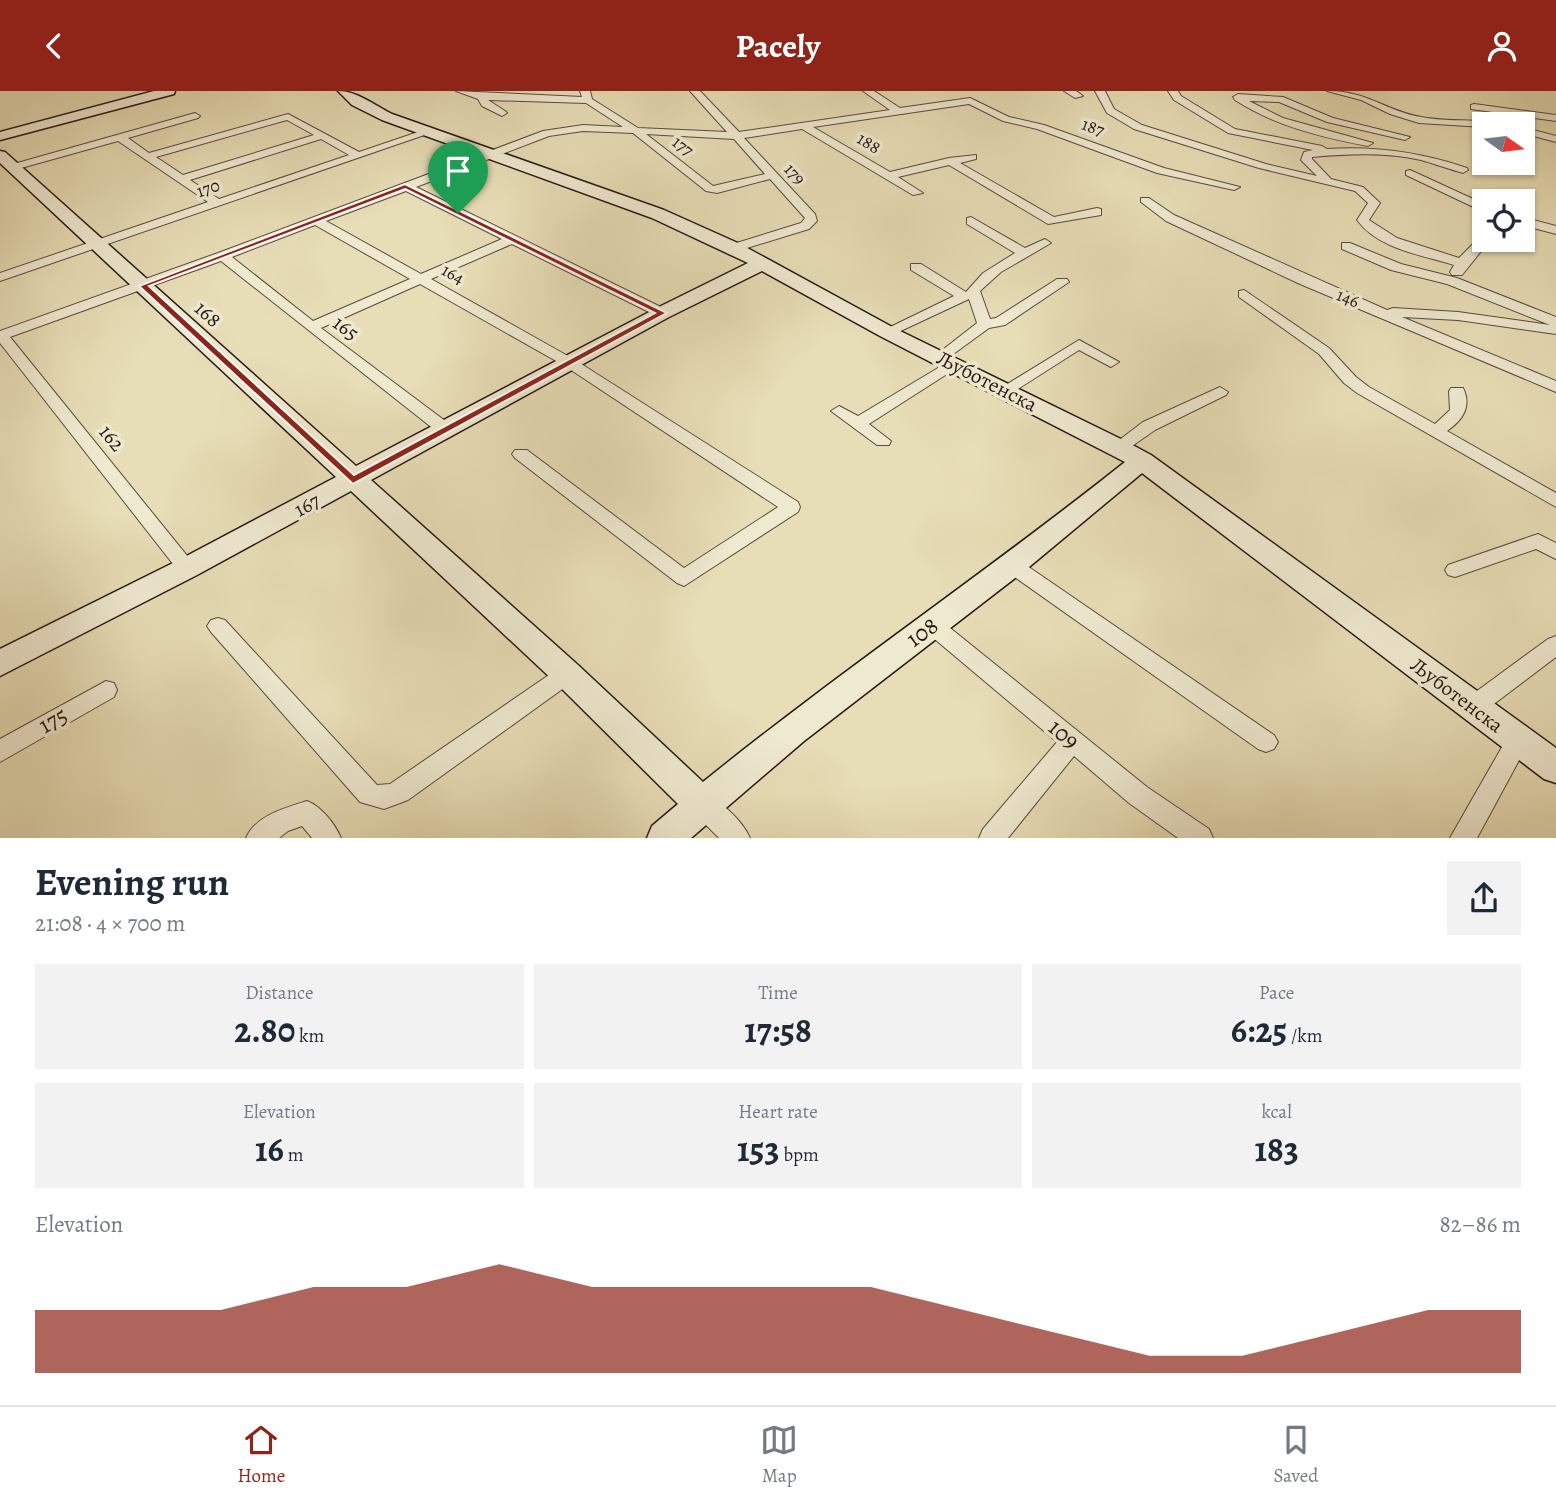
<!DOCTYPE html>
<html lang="en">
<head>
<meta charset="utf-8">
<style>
	body { margin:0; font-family:Alegreya,serif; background:#f2f2f3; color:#1f2937; height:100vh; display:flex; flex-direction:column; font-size:26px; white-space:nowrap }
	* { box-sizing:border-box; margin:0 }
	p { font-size:23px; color:#747a83 }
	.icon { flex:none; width:38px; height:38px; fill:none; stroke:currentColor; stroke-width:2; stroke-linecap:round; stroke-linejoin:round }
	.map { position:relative; height:747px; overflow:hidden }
	.sheet { display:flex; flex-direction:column; background:#fff; flex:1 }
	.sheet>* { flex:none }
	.needle { width:46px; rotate:104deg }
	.tools { position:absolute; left:1472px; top:21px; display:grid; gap:14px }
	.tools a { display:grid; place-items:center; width:63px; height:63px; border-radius:0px; background:#fff; box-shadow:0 2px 5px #0004; font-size:35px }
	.pin { position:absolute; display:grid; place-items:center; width:60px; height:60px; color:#fff; margin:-72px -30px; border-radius:50% 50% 50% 0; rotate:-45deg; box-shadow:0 0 7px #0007 }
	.pin .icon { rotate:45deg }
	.round { display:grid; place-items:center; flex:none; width:74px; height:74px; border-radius:0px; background:#f2f2f3 }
	.head { display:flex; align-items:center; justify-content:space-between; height:119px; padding:0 35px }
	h1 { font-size:38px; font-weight:600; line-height:52px }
	.stats { display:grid; grid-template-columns:repeat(3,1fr); gap:10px; height:119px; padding:7px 35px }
	.stats div { display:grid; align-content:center; border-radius:0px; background:#f2f2f3; text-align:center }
	.stats b { font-size:35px; font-weight:600 }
	.stats small { font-size:19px; font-weight:400 }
	.stats p { font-size:19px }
	.chart { height:196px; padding:14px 35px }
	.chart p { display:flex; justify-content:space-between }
	.chart svg { width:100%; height:126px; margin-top:7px; fill:#8f2418; opacity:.7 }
	header { display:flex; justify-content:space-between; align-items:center; height:91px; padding:0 35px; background:#8f2418; color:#fff; font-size:32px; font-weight:600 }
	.dock { display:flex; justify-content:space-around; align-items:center; height:98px; border-top:2px solid #e0e1e3; background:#fff; font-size:19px; color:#747a83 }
	.dock a { display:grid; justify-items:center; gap:4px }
	.dock .active { color:#8f2418 }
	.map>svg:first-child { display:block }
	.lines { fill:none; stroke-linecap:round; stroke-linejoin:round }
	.street-casing { stroke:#584b3c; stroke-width:2 }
	.secondary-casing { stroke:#281a14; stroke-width:3 }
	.street { fill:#efe9d0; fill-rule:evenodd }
	.secondary { fill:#efe9d0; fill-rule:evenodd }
	.route { fill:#8f2418; stroke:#fff; stroke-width:2; fill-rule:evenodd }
	.labels { text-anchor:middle; stroke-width:7; stroke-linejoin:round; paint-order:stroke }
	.far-street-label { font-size:18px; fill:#281a14; stroke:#efe9d0 }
	.street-label { font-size:21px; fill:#281a14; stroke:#efe9d0 }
	.near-street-label { font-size:24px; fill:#281a14; stroke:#efe9d0 }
</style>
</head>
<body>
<header><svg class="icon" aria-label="back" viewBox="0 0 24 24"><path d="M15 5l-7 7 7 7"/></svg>Pacely<svg class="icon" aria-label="person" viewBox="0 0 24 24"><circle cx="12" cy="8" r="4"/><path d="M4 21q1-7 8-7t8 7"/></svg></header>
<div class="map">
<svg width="1556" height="747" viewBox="0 0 1556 747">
	<rect width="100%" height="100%" fill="#e7ddb6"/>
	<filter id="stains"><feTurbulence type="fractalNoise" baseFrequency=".00286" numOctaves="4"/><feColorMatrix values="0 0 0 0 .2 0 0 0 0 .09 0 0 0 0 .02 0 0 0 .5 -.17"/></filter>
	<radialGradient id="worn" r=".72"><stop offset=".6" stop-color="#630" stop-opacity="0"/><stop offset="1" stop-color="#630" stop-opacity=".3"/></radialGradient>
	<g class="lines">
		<defs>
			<path id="street" d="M 456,0 L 582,6 L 580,0 L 590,0 L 592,8 L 638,37 L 727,41 L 690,0 L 700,0 L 739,41 L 890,19 L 863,0 L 874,0 L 900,17 L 970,7 L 1009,26 L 1044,34 L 1164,77 L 1240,96 L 1234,99 L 1157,82 L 1037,38 L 1003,30 L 969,13 L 813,36 L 890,81 L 949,67 L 976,64 L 976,68 L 960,72 L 1054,126 L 1097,117 L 1101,118 L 1101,124 L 1048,133 L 949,74 L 898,86 L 923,102 L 913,104 L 802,38 L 744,47 L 815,123 L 817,130 L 809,138 L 734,161 L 728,157 L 730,154 L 801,132 L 805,127 L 770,88 L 717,102 L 706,100 L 633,42 L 583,40 L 549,45 L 416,96 L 667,219 L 667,225 L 657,225 L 512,153 L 431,188 L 575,269 L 798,411 L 800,416 L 798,421 L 684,495 L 677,492 L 515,367 L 512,363 L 515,359 L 527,359 L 684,477 L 778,416 L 565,275 L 420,193 L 321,237 L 452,335 L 454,339 L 446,344 L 440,343 L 221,170 L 10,246 L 197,477 L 194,482 L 187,484 L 180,482 L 0,252 L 0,240 L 218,162 L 543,40 L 583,34 L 623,36 L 586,12 L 488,9 L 505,20 L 507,22 L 502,25 L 482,15 L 478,8 ZM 646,43 L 734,48 L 765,83 L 713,95 ZM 406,100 L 502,148 L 421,183 L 326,130 ZM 315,134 L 410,188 L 313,230 L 232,166 Z
				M 1064,0 L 1076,0 L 1083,5 L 1075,7 Z
				M 1095,0 L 1105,0 L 1114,18 L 1142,34 L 1266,73 L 1317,85 L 1301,69 L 1304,61 L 1313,59 L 1228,42 L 1174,9 L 1168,0 L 1178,0 L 1181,5 L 1235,38 L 1322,55 L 1327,58 C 1376,55 1420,61 1467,77 L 1468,79 L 1463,82 C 1449,78 1435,73 1421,69 C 1385,61 1349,63 1312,66 L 1312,68 L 1331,88 L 1363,96 L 1380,112 L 1369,129 L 1397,147 L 1459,167 L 1480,146 L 1484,145 L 1484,149 L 1490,149 L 1462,184 L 1452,184 L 1450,181 L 1454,174 C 1422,164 1378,158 1357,129 L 1368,112 L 1355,100 L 1259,77 L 1134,38 L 1107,22 Z
				M 1327,0 C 1369,0 1385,20 1421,26 C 1442,30 1465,29 1486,30 L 1491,33 L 1484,33 L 1484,36 L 1419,32 L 1390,23 L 1361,9 Z
				M 1238,3 L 1283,6 L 1333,27 L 1410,46 L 1405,49 L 1327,31 L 1279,11 L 1249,10 L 1283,27 L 1373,52 L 1368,55 C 1321,46 1275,35 1235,9 L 1233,6 Z
				M 1474,13 L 1556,24 L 1556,30 L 1471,18 L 1471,14 Z
				M 195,22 L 200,25 L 198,27 L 128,47 L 149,62 L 288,23 L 359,61 L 424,39 L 433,41 L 0,190 L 0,182 L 208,111 L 118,50 L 14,79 L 10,78 L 10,74 ZM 287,29 L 314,44 L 183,84 L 156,66 ZM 321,48 L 349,64 L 219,108 L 190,89 Z
				M 1522,36 L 1556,45 L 1556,51 L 1522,42 Z
				M 1410,79 L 1484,113 L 1484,121 L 1406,84 L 1406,80 Z
				M 1141,107 L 1149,107 L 1174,124 L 1387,219 L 1393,217 L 1458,221 L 1550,234 L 1447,193 L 1391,179 L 1342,158 L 1342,152 L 1350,152 L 1401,173 L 1457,187 L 1556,226 L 1556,243 L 1458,229 L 1402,226 L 1556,290 L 1556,301 L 1300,193 L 1166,130 L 1141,111 Z
				M 971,126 L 1025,157 L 1045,148 L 1051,152 L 1001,181 L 980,200 L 990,228 L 996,227 L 1057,188 L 1067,188 L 1069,191 L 1005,234 L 989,237 L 941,272 L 936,270 L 933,267 L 936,264 L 977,232 L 969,208 L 892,244 L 887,245 L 880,241 L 954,205 L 911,179 L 911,173 L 921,173 L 966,201 L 983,182 L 1015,162 L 967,133 L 967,127 Z
				M 1522,126 L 1556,135 L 1556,143 L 1522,134 Z
				M 1244,199 L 1329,257 L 1356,286 L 1369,296 L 1435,333 L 1450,319 L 1449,300 L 1451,297 L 1463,297 C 1472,315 1463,329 1447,340 L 1556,402 L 1556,416 L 1357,302 L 1344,292 L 1319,263 L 1239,206 L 1239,200 Z
				M 1079,249 L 1119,271 L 1111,276 L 1079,259 L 1010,303 L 1004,305 L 996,300 Z
				M 953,268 L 958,270 L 961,273 L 958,276 L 869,333 L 891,350 L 889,354 L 877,354 L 831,320 L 839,315 L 858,325 Z
				M 1220,296 L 1228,301 L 1226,304 L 1155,339 L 1125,360 L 1113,360 L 1110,356 L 1143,331 Z
				M 1538,443 L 1556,452 L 1556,468 L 1536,458 L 1455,486 L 1448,484 L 1445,479 L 1448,474 Z
				M 1013,468 L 1020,470 L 1274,644 L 1278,651 L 1274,658 L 1266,661 L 1258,658 L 1006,480 L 1003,475 L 1006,470 Z
				M 932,526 L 939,528 L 1147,696 L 1209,738 L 1213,747 L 1178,747 L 1129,712 L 1074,665 L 1008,747 L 979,747 L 983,738 L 1057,651 L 925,540 L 921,534 L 925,528 Z
				M 218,527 L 225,529 L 377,694 L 390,693 L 559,577 L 567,574 L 575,577 L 578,583 L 575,589 L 408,709 L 384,718 L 360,711 L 211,541 L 207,535 L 211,529 Z
				M 1556,545 L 1556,566 L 1482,622 L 1474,625 L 1466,622 L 1463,615 L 1466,608 L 1548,548 Z
				M 106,590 L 114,592 L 117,599 L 114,606 L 0,671 L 0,648 Z
				M 1518,639 L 1526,642 L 1530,649 L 1477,747 L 1450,747 L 1510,642 Z
				M 702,701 C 719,708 743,730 750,747 L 719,747 L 693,721 L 690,713 L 693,705 Z
				M 307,710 C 322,716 335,733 341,747 L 312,747 L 302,735 L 288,740 L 279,747 L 246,747 C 256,724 285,717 307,710 Z"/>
			<path id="secondary" d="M 154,0 L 175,0 L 174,3 L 0,49 L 0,41 Z
				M 338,0 C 357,0 374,14 392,23 L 664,119 L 740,153 L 894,237 L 1127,351 L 1151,364 L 1556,657 L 1556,692 L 1544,688 L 1142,382 L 1023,481 L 804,650 L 691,747 L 647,747 L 652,735 L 678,713 L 556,592 L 351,400 L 197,484 L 0,585 L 0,558 L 177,470 L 336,386 L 0,72 L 0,60 L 5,61 L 356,375 L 655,218 L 748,172 L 652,127 L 382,29 L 352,14 ZM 762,180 L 880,245 L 1125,371 C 987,481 840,580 703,691 L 578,574 L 371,389 L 669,226 Z"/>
		</defs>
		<use href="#street" class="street-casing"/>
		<use href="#secondary" class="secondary-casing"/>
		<use href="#street" class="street"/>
		<use href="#secondary" class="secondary"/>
	</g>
	<path class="route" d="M 405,93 L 667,222 L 353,393 L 139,195 ZM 405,98 L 655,222 L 354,384 L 149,195 Z"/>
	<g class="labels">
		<g class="far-street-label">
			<text transform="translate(1093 36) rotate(20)" y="6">187</text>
			<text transform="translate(869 52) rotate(32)" y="6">188</text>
			<text transform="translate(683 55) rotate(38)" y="6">177</text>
			<text transform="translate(795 83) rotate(47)" y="6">179</text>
			<text transform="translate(208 97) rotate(-19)" y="6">170</text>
			<text transform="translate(453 183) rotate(30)" y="6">164</text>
			<text transform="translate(1348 207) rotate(22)" y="6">146</text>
		</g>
		<g class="street-label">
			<text transform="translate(208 223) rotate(43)" y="7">168</text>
			<text transform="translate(346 237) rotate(37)" y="7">165</text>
			<text transform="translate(987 290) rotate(27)" y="7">Љуботенска</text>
			<text transform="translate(112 347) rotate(51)" y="7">162</text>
			<text transform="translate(307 414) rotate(-28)" y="7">167</text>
			<text transform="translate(1457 604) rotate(37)" y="7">Љуботенска</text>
		</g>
		<g class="near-street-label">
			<text transform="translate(922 541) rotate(-36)" y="8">108</text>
			<text transform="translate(53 629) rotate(-30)" y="8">175</text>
			<text transform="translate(1064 643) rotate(40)" y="8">109</text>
		</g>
	</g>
	<rect width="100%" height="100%" filter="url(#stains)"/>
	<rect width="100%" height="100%" fill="url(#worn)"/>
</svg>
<div class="tools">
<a><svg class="needle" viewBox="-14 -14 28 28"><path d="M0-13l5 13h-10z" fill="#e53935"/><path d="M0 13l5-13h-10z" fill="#747a83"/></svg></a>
<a><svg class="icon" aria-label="locate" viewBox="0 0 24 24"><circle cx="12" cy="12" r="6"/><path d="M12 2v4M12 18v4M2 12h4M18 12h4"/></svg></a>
</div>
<div class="pin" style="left:458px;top:122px;background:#1e9e55"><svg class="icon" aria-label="arrive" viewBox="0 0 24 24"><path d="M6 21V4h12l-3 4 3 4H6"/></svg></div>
</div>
<section class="sheet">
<div class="head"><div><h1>Evening run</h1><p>21:08 · 4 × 700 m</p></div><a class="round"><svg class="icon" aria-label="share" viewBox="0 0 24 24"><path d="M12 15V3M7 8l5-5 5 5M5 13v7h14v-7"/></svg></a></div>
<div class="stats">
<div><p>Distance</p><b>2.80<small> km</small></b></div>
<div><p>Time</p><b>17:58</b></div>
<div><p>Pace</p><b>6:25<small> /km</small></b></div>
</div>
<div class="stats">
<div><p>Elevation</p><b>16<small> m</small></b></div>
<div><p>Heart rate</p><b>153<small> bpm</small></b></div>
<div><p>kcal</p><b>183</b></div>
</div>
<div class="chart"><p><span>Elevation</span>82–86 m</p>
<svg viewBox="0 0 160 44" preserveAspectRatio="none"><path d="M0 44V22L10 22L20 22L30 14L40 14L50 6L60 14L70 14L80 14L90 14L100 22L110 30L120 38L130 38L140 30L150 22L160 22V44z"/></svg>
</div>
</section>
<nav class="dock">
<a class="active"><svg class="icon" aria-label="home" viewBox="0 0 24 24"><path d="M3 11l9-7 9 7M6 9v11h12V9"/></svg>Home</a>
<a><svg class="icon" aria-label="map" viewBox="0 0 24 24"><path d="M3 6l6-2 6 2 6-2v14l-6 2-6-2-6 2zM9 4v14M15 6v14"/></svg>Map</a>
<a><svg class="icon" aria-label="saved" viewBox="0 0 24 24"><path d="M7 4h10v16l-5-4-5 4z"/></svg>Saved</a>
</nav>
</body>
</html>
